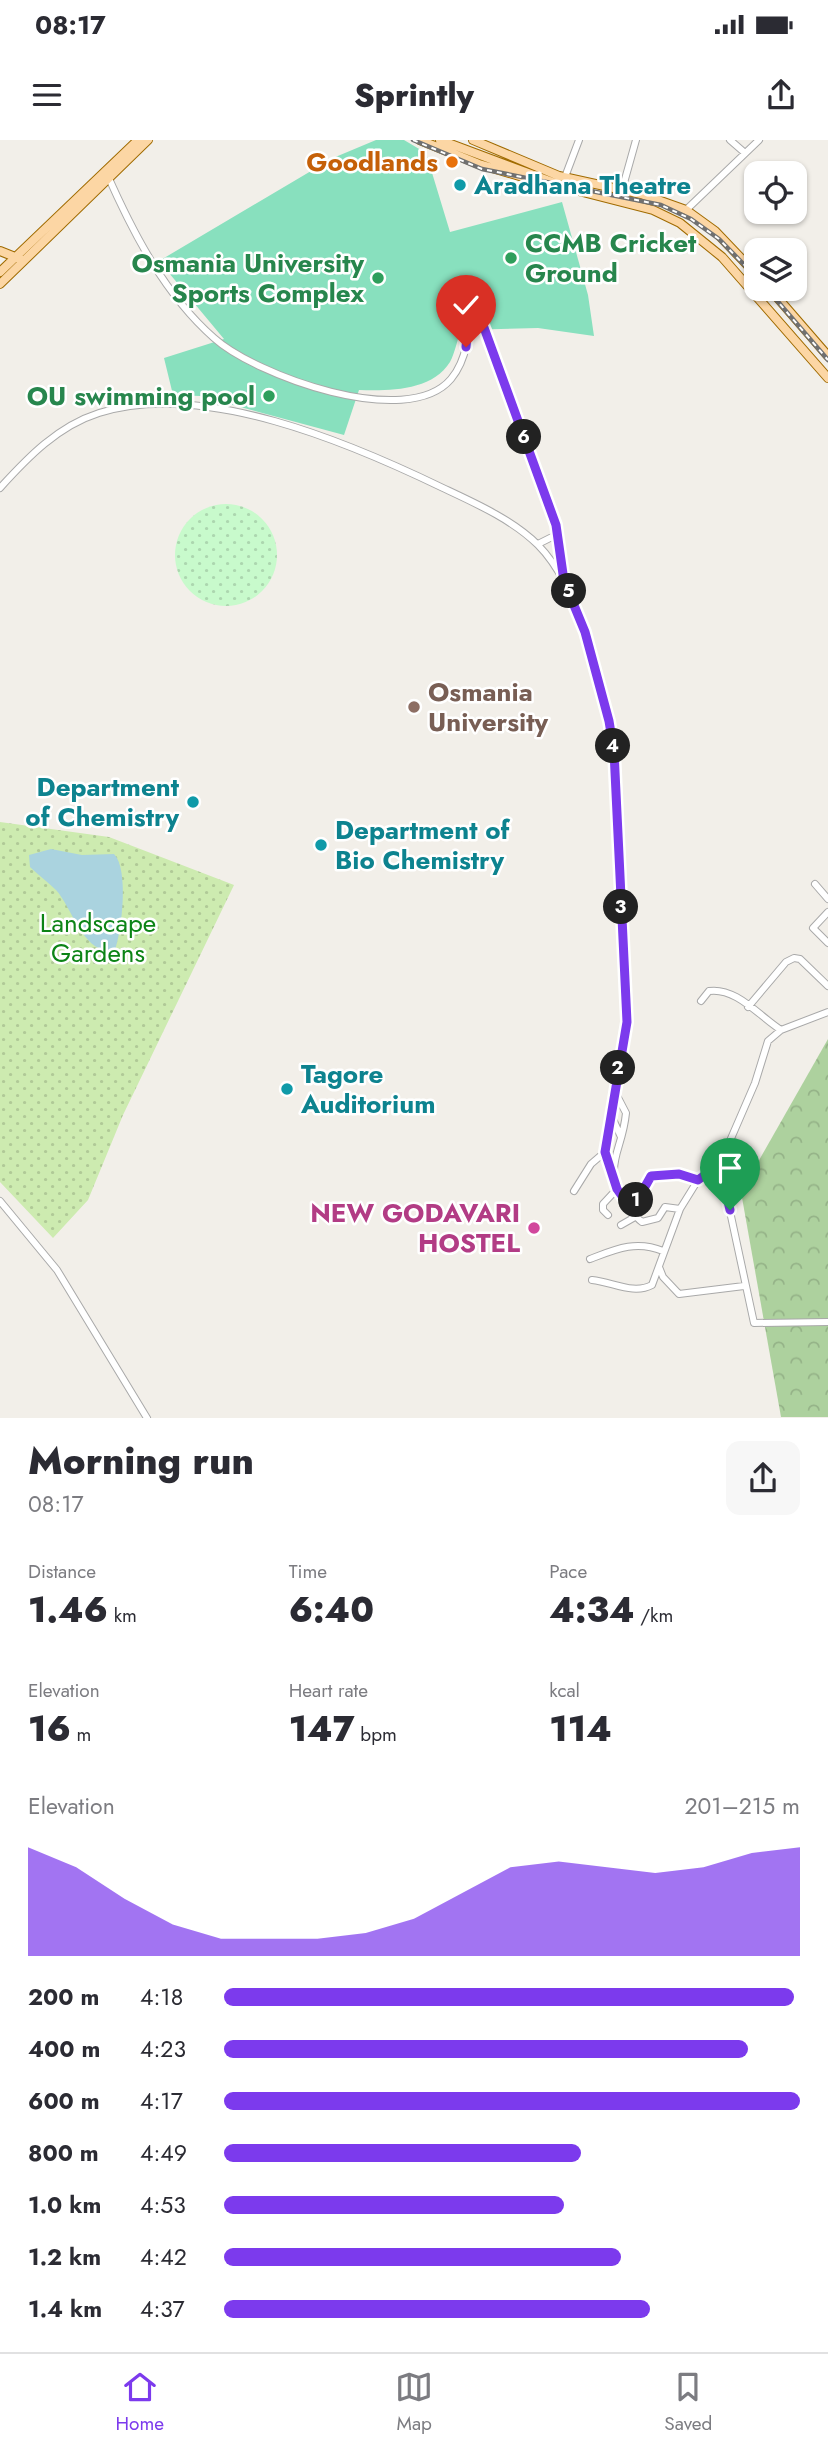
<!DOCTYPE html>
<html lang="en">
<head>
<meta charset="utf-8">
<style>
	body { margin:0; font-family:Jost,sans-serif; background:#f7f7f7; color:#2b2b33; height:100vh; display:flex; flex-direction:column; font-size:26px; white-space:nowrap }
	* { box-sizing:border-box; margin:0 }
	p { font-size:23px; color:#7c7c81 }
	.icon { flex:none; width:38px; height:38px; fill:none; stroke:currentColor; stroke-width:2; stroke-linecap:round; stroke-linejoin:round }
	.map { position:relative; height:1278px; overflow:hidden }
	.drawer { display:flex; flex-direction:column; background:#fff; flex:1 }
	.drawer>* { flex:none }
	.controls { position:absolute; left:744px; top:21px; display:grid; gap:14px }
	.controls a { display:grid; place-items:center; width:63px; height:63px; border-radius:14px; background:#fff; box-shadow:0 2px 5px #0004; font-size:35px }
	.pin { position:absolute; display:grid; place-items:center; width:60px; height:60px; color:#fff; margin:-72px -30px; border-radius:50% 50% 50% 0; rotate:-45deg; box-shadow:0 0 7px #0007 }
	.pin .icon { rotate:45deg }
	.km { position:absolute; width:35px; height:35px; margin:-18px; border-radius:50%; background:#222; color:#fff; font-size:19px; line-height:35px; text-align:center }
	.round { display:grid; place-items:center; flex:none; width:74px; height:74px; border-radius:14px; background:#f7f7f7 }
	.head { display:flex; align-items:center; justify-content:space-between; height:119px; padding:0 28px }
	h1 { font-size:38px; font-weight:800; line-height:52px }
	.stats { display:grid; grid-template-columns:repeat(3,1fr); gap:10px; height:119px; padding:7px 28px }
	.stats div { display:grid; align-content:center }
	.stats b { font-size:35px; font-weight:800 }
	.stats small { font-size:19px; font-weight:400 }
	.stats p { font-size:19px }
	.chart { height:196px; padding:14px 28px }
	.chart p { display:flex; justify-content:space-between }
	.chart svg { width:100%; height:126px; margin-top:7px; fill:#7c3aed; opacity:.7 }
	ul { padding:0 28px; list-style:none; font-size:23px }
	li { display:grid; grid-template-columns:112px 84px 1fr; align-items:center; height:52px }
	li i { height:18px; border-radius:9px; background:#7c3aed }
	.status { display:flex; justify-content:space-between; align-items:center; height:49px; padding:0 35px; background:#fff; direction:ltr }
	.status svg { height:19px; fill:currentColor }
	header { display:flex; justify-content:space-between; align-items:center; height:91px; padding:0 28px; background:#fff; font-size:32px; font-weight:800 }
	.tab-bar { display:flex; justify-content:space-around; align-items:center; height:98px; border-top:2px solid #e1e1e2; background:#fff; font-size:19px; color:#7c7c81 }
	.tab-bar a { display:grid; justify-items:center; gap:4px }
	.tab-bar .selected { color:#7c3aed }
	.map>svg:first-child { display:block }
	.grass { fill:url(#grass-dots) }
	.forest { fill:url(#forest-crowns) }
	.park { fill:url(#park-dots) }
	.pitch { fill:#88e0be }
	.water { fill:#aad3df }
	.lines { fill:none; stroke-linecap:round; stroke-linejoin:round }
	.minor-casing { stroke:#a9a9a9; stroke-width:8 }
	.major-casing { stroke:#a06b00; stroke-width:10 }
	.minor { stroke:#fff; stroke-width:6 }
	.major { stroke:#fcd6a4; stroke-width:8 }
	.rail-casing { stroke:#707070; stroke-width:4.5 }
	.rail { stroke:#fff; stroke-width:2; stroke-dasharray:5; stroke-linecap:butt }
	.route-casing { stroke:#fff; stroke-width:14 }
	.route { stroke:#7c3aed; stroke-width:9 }
	.food-dot { fill:#e8710a; stroke:#fff; stroke-width:2.5 }
	.culture-dot { fill:#0f9aa8; stroke:#fff; stroke-width:2.5 }
	.leisure-dot { fill:#2e9e5b; stroke:#fff; stroke-width:2.5 }
	.education-dot { fill:#8d6e63; stroke:#fff; stroke-width:2.5 }
	.hotel-dot { fill:#d1479c; stroke:#fff; stroke-width:2.5 }
	.labels { text-anchor:middle; stroke-width:5; stroke-linejoin:round; paint-order:stroke }
	.food-label { font-size:26px; font-weight:bold; fill:#c56008; stroke:#fff; text-anchor:end }
	.culture-label { font-size:26px; font-weight:bold; fill:#0d838f; stroke:#fff; text-anchor:start }
	.leisure-label { font-size:26px; font-weight:bold; fill:#27864d; stroke:#fff; text-anchor:end }
	.education-label { font-size:26px; font-weight:bold; fill:#785e54; stroke:#fff; text-anchor:start }
	.park-label { font-size:26px; fill:#0c8416; stroke:#fff }
	.hotel-label { font-size:26px; font-weight:bold; fill:#b23c85; stroke:#fff; text-anchor:end }
</style>
</head>
<body>
<div class="status"><b>08:17</b><svg viewBox="0 0 49 12"><path d="M0 12V9h3v3zM5 12V6h3v6zM10 12V3h3v9zM15 12V0h3v12zM26 1h20v11H26zM47 4h2v5h-2z"/></svg></div>
<header><svg class="icon" aria-label="menu" viewBox="0 0 24 24"><path d="M4 6h16M4 12h16M4 18h16"/></svg>Sprintly<svg class="icon" aria-label="share" viewBox="0 0 24 24"><path d="M12 15V3M7 8l5-5 5 5M5 13v7h14v-7"/></svg></header>
<div class="map">
<svg width="828" height="1278" viewBox="0 0 828 1278">
	<defs>
		<pattern id="grass-dots" width="8" height="8" patternUnits="userSpaceOnUse" patternTransform="scale(1.75)"><rect width="8" height="8" fill="#cdebb0"/><path d="M2 2h.1M6 6h.1" fill="none" stroke="#b0c997" stroke-width="1.8" stroke-linecap="round"/></pattern>
		<pattern id="forest-crowns" width="20" height="18" patternUnits="userSpaceOnUse" patternTransform="scale(1.75)"><rect width="20" height="18" fill="#add19e"/><path d="M2 6a3 3 0 1 1 6 0M12 15a3 3 0 1 1 6 0" fill="none" stroke="#95b388"/></pattern>
		<pattern id="park-dots" width="8" height="8" patternUnits="userSpaceOnUse" patternTransform="scale(1.75)"><rect width="8" height="8" fill="#c8facc"/><path d="M2 2h.1M6 6h.1" fill="none" stroke="#acd6af" stroke-width="1.8" stroke-linecap="round"/></pattern>
	</defs>
	<rect width="100%" height="100%" fill="#f2efe9"/>
	<path class="grass" d="M 0,682 L 109,697 L 234,745 L 123,975 L 88,1060 L 53,1098 L 0,1042 Z"/>
	<path class="forest" d="M 828,899 L 828,1277 L 781,1277 L 741,1052 Z"/>
	<path class="park" d="M175 415a51 51 0 1 1 102 0a51 51 0 1 1-102 0Z"/>
	<path class="pitch" d="M 376,0 L 404,0 L 426,13 L 450,92 L 562,62 L 588,155 L 594,196 L 538,188 L 461,190 C 457,200 455,213 450,222 C 432,251 389,251 359,250 L 344,295 L 200,256 L 173,255 L 164,218 L 224,199 L 159,121 L 333,18 Z"/>
	<path class="water" d="M 51,709 L 82,715 L 114,714 C 129,729 122,790 115,810 C 84,817 72,767 56,750 C 48,742 38,735 30,727 L 29,715 Z"/>
	<g class="lines">
		<defs>
			<path id="minor" d="M 730,0 L 745,13
				M 107,34 C 133,93 165,155 214,198 C 255,235 407,291 451,239 C 471,215 469,181 471,152
				M 565,37 L 579,0
				M 622,50 L 636,0
				M 686,70 L 759,0
				M 473,157 L 556,385 L 554,396 L 538,404
				M 0,348 C 28,317 58,286 99,273 C 203,240 350,303 443,348 C 475,363 513,380 538,405 C 581,448 605,551 614,611 L 627,882 L 605,1012 L 591,1024 L 574,1051
				M 556,391 L 564,441
				M 815,744 L 828,759
				M 828,772 L 813,788 L 828,803
				M 701,861 L 709,851 C 736,847 759,876 781,890
				M 748,867 L 786,822 L 794,818 L 800,819 L 828,846
				M 828,872 L 781,890 L 768,901 L 755,943 L 726,1010 L 723,1039 L 754,1183 L 828,1182
				M 612,977 L 621,997
				M 0,1061 L 57,1130 L 147,1278
				M 680,1069 L 698,1040
				M 632,1070 L 651,1036 L 679,1034 L 698,1040 L 725,1020
				M 608,1075 L 603,1070 L 603,1064 L 617,1049
				M 621,1085 L 635,1077
				M 590,1119 C 616,1109 636,1100 663,1111
				M 659,1127 L 663,1137 L 679,1154 L 744,1146
				M 592,1140 C 613,1142 633,1155 652,1145 L 680,1069 L 665,1067 L 658,1078 L 642,1082 C 635,1077 633,1072 628,1065 C 600,1025 622,1015 626,973 L 614,950"/>
			<path id="major" d="M 420,0 L 479,24 L 526,38
				M 440,0 L 571,49 L 653,70 L 680,83 L 722,117 L 828,238
				M 473,0 L 559,36 L 641,54 L 686,70 L 715,91 L 756,134
				M 0,111 L 20,119
				M 0,132 L 138,0
				M 0,144 L 148,0
				M 770,149 L 828,216"/>
		</defs>
		<use href="#minor" class="minor-casing"/>
		<use href="#major" class="major-casing"/>
		<use href="#minor" class="minor"/>
		<use href="#major" class="major"/>
		<defs>
			<path id="rail" d="M 413,0 L 482,29 L 661,65 L 691,79 L 719,99 L 756,137
				M 767,149 L 828,220"/>
		</defs>
		<use href="#rail" class="rail-casing"/>
		<use href="#rail" class="rail"/>
	</g>
	<g class="lines">
		<defs>
			<path id="route" d="M 466,207 L 471,152 L 556,385 L 564,441 L 585,492 L 609,581 L 614,611 L 627,882 L 605,1012 L 617,1049 L 632,1070 L 651,1036 L 679,1034 L 698,1040 L 725,1020 L 723,1039 L 730,1070"/>
		</defs>
		<use href="#route" class="route-casing"/>
		<use href="#route" class="route"/>
	</g>
	<circle class="food-dot" cx="452" cy="22" r="7"/>
	<g class="culture-dot">
		<circle cx="460" cy="45" r="7"/>
		<circle cx="193" cy="662" r="7"/>
		<circle cx="321" cy="705" r="7"/>
		<circle cx="287" cy="949" r="7"/>
	</g>
	<g class="leisure-dot">
		<circle cx="511" cy="118" r="7"/>
		<circle cx="378" cy="138" r="7"/>
		<circle cx="269" cy="256" r="7"/>
	</g>
	<circle class="education-dot" cx="414" cy="567" r="7"/>
	<circle class="hotel-dot" cx="534" cy="1088" r="7"/>
	<g class="labels">
		<g class="food-label">
			<text x="438" y="31">Goodlands</text>
		</g>
		<g class="culture-label">
			<text x="474" y="54">Aradhana Theatre</text>
			<text x="179" y="656" text-anchor="end">Department<tspan x="179" dy="30">of Chemistry</tspan></text>
			<text x="335" y="699">Department of<tspan x="335" dy="30">Bio Chemistry</tspan></text>
			<text x="301" y="943">Tagore<tspan x="301" dy="30">Auditorium</tspan></text>
		</g>
		<g class="leisure-label">
			<text x="525" y="112" text-anchor="start">CCMB Cricket<tspan x="525" dy="30">Ground</tspan></text>
			<text x="364" y="132">Osmania University<tspan x="364" dy="30">Sports Complex</tspan></text>
			<text x="255" y="265">OU swimming pool</text>
		</g>
		<g class="education-label">
			<text x="428" y="561">Osmania<tspan x="428" dy="30">University</tspan></text>
		</g>
		<g class="park-label">
			<text x="98" y="792">Landscape<tspan x="98" dy="30">Gardens</tspan></text>
		</g>
		<g class="hotel-label">
			<text x="520" y="1082">NEW GODAVARI<tspan x="520" dy="30">HOSTEL</tspan></text>
		</g>
	</g>
</svg>
<div class="controls">
<a><svg class="icon" aria-label="locate" viewBox="0 0 24 24"><circle cx="12" cy="12" r="6"/><path d="M12 2v4M12 18v4M2 12h4M18 12h4"/></svg></a>
<a><svg class="icon" aria-label="layers" viewBox="0 0 24 24"><path d="M12 4l9 5-9 5-9-5zM3 14l9 5 9-5"/></svg></a>
</div>
<div class="pin" style="left:730px;top:1070px;background:#1e9e55"><svg class="icon" aria-label="arrive" viewBox="0 0 24 24"><path d="M6 21V4h12l-3 4 3 4H6"/></svg></div>
<div class="pin" style="left:466px;top:207px;background:#d93025"><svg class="icon" aria-label="check" viewBox="0 0 24 24"><path d="M5 12l5 5 9-10"/></svg></div>
<b class="km" style="left:636px;top:1060px">1</b>
<b class="km" style="left:618px;top:928px">2</b>
<b class="km" style="left:621px;top:767px">3</b>
<b class="km" style="left:613px;top:606px">4</b>
<b class="km" style="left:569px;top:451px">5</b>
<b class="km" style="left:524px;top:297px">6</b>
</div>
<section class="drawer">
<div class="head"><div><h1>Morning run</h1><p>08:17</p></div><a class="round"><svg class="icon" aria-label="share" viewBox="0 0 24 24"><path d="M12 15V3M7 8l5-5 5 5M5 13v7h14v-7"/></svg></a></div>
<div class="stats">
<div><p>Distance</p><b>1.46<small> km</small></b></div>
<div><p>Time</p><b>6:40</b></div>
<div><p>Pace</p><b>4:34<small> /km</small></b></div>
</div>
<div class="stats">
<div><p>Elevation</p><b>16<small> m</small></b></div>
<div><p>Heart rate</p><b>147<small> bpm</small></b></div>
<div><p>kcal</p><b>114</b></div>
</div>
<div class="chart"><p><span>Elevation</span>201–215 m</p>
<svg viewBox="0 0 160 44" preserveAspectRatio="none"><path d="M0 44V6L10 13L20 24L30 33L40 38L50 38L60 38L70 36L80 31L90 22L100 13L110 11L120 13L130 15L140 13L150 8L160 6V44z"/></svg>
</div>
<ul>
<li><b>200 m</b>4:18<i style="width:99%"></i></li>
<li><b>400 m</b>4:23<i style="width:91%"></i></li>
<li><b>600 m</b>4:17<i style="width:100%"></i></li>
<li><b>800 m</b>4:49<i style="width:62%"></i></li>
<li><b>1.0 km</b>4:53<i style="width:59%"></i></li>
<li><b>1.2 km</b>4:42<i style="width:69%"></i></li>
<li><b>1.4 km</b>4:37<i style="width:74%"></i></li>
</ul>
</section>
<nav class="tab-bar">
<a class="selected"><svg class="icon" aria-label="home" viewBox="0 0 24 24"><path d="M3 11l9-7 9 7M6 9v11h12V9"/></svg>Home</a>
<a><svg class="icon" aria-label="map" viewBox="0 0 24 24"><path d="M3 6l6-2 6 2 6-2v14l-6 2-6-2-6 2zM9 4v14M15 6v14"/></svg>Map</a>
<a><svg class="icon" aria-label="saved" viewBox="0 0 24 24"><path d="M7 4h10v16l-5-4-5 4z"/></svg>Saved</a>
</nav>
</body>
</html>
